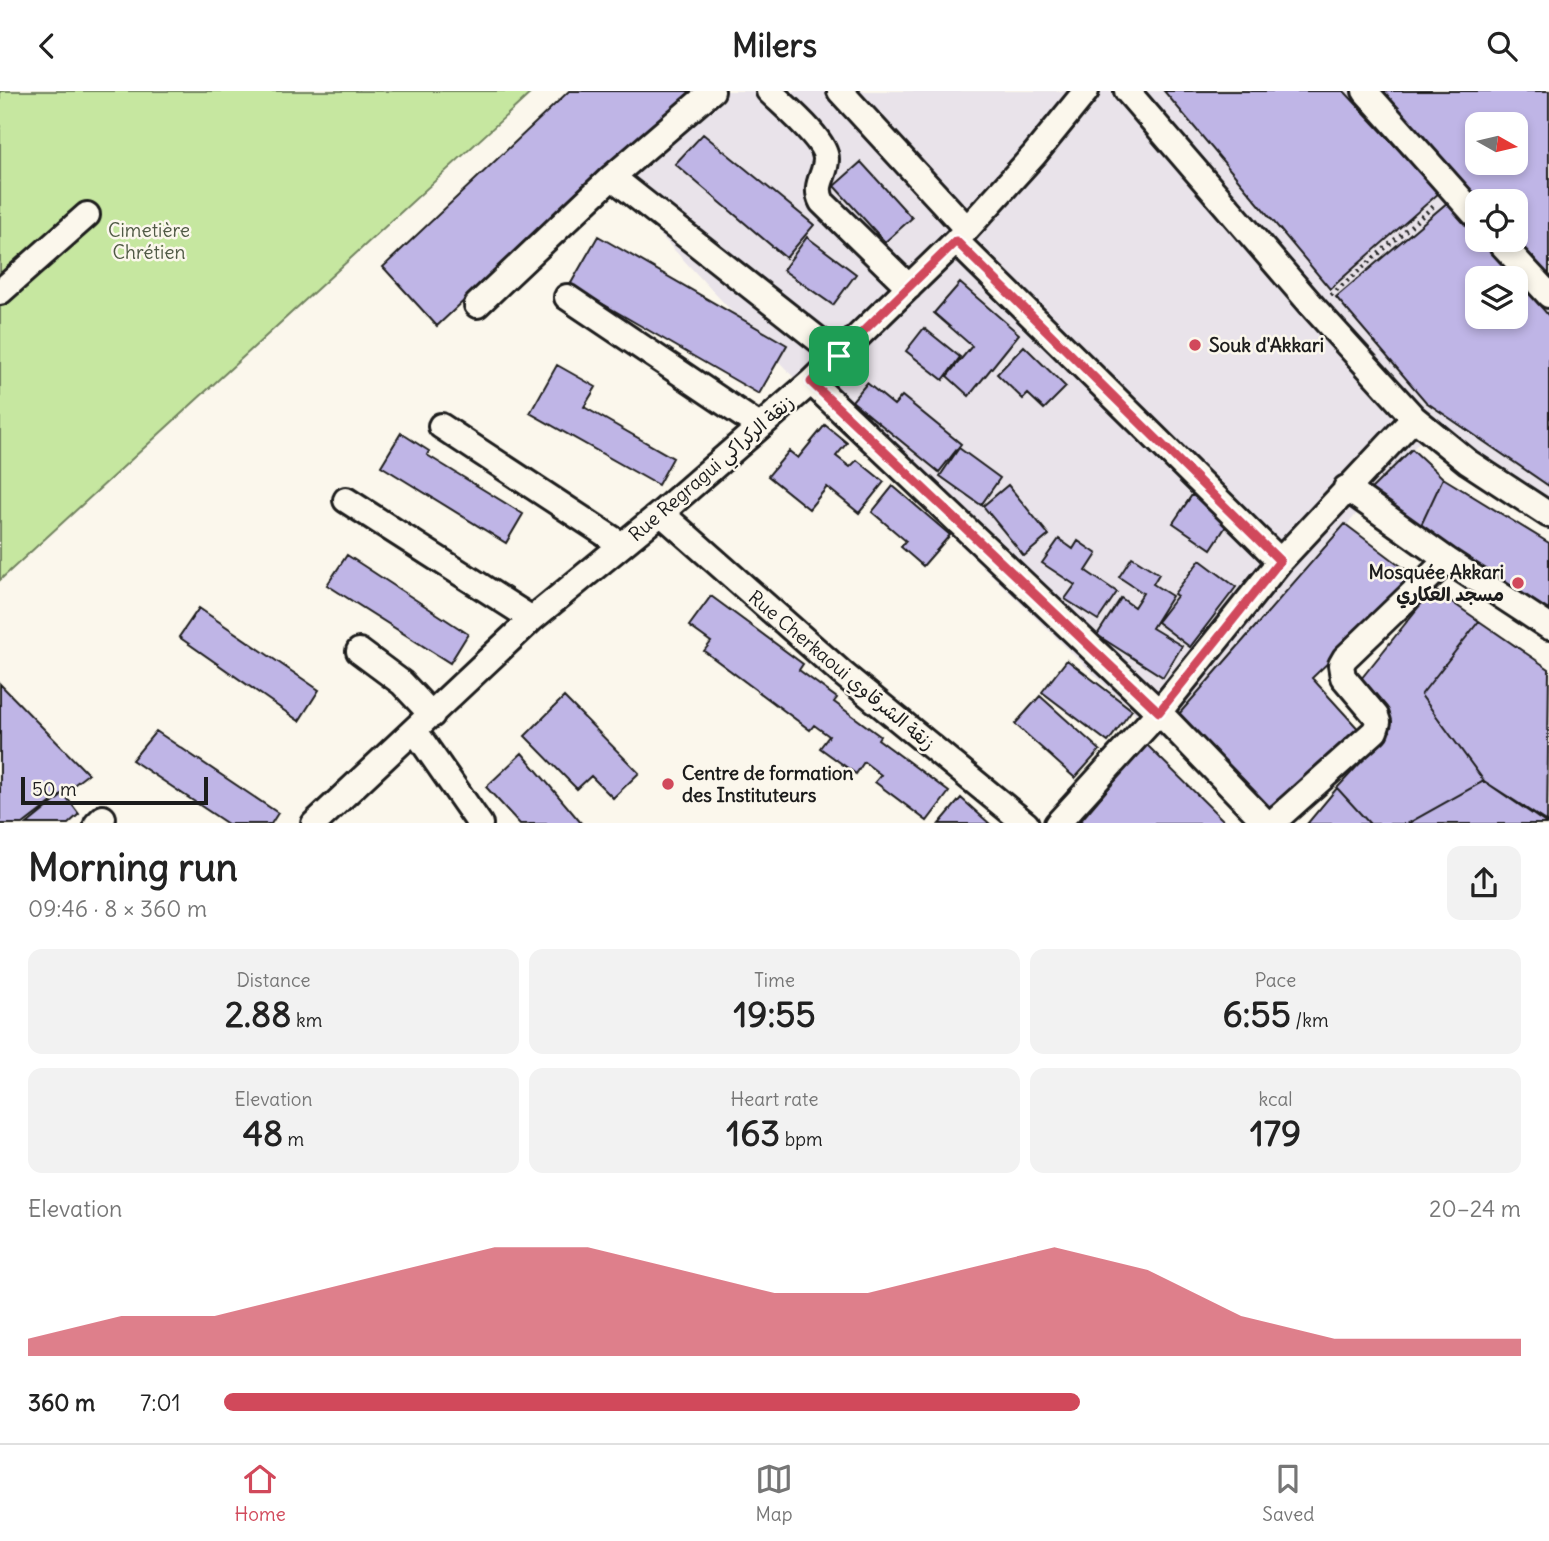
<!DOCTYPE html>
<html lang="en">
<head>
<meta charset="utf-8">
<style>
	body { margin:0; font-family:Delius,"Playpen Sans Arabic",sans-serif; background:#f2f2f2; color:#222; height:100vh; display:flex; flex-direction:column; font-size:26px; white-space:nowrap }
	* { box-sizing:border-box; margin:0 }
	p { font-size:23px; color:#767676 }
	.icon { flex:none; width:38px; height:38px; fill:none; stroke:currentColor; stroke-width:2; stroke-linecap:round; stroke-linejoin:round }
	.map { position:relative; height:732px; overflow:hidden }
	.side { display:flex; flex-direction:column; background:#fff; flex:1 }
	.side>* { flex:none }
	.needle { width:46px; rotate:98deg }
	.controls { position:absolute; left:1465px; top:21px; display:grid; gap:14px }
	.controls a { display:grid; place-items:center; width:63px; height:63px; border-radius:14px; background:#fff; box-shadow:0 4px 10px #0003; font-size:35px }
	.scale { position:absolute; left:21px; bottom:18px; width:187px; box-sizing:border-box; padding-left:7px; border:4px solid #1c1c1c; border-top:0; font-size:19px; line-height:24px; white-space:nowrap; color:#1c1c1c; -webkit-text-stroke:5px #fbf7ec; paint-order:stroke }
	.pin { position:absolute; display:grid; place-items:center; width:60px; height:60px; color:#fff; margin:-30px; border-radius:14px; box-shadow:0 4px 10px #0006 }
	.round { display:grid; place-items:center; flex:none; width:74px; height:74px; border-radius:14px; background:#f2f2f2 }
	.overview { display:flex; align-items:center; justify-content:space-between; height:119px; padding:0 28px }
	h1 { font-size:38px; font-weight:700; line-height:52px }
	.metrics { display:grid; grid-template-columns:repeat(3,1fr); gap:10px; height:119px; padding:7px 28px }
	.metrics div { display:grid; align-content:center; border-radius:14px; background:#f2f2f2; text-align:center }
	.metrics b { font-size:35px; font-weight:700 }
	.metrics small { font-size:19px; font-weight:400 }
	.metrics p { font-size:19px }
	.chart { height:196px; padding:14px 28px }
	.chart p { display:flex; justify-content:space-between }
	.chart svg { width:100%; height:126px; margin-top:7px; fill:#d1495b; opacity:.7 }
	ul { padding:0 28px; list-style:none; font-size:23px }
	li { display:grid; grid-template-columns:112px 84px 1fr; align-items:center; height:52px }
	li i { height:18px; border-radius:9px; background:#d1495b }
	header { display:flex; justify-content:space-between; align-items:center; height:91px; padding:0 28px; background:#fff; font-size:32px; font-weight:700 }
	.tab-bar { display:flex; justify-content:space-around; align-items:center; height:98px; border-top:2px solid #e0e0e0; background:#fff; font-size:19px; color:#767676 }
	.tab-bar a { display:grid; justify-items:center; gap:4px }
	.tab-bar .on { color:#d1495b }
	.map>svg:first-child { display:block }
	.built { fill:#e9e3ea; fill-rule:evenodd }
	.green { fill:#c6e7a0; stroke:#71825e; stroke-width:2 }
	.building { fill:#bfb5e6; stroke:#1c1c1c; stroke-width:2; fill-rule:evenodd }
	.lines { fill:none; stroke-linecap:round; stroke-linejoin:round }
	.minor-casing { stroke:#1c1c1c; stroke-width:30 }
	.path { stroke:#1c1c1c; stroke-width:4.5; stroke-dasharray:2 5; stroke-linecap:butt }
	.minor { stroke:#fbf7ec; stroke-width:24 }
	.route-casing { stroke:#fff; stroke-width:14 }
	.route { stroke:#d1495b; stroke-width:9 }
	.poi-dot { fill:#d1495b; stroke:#fbf7ec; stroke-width:2.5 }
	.labels { text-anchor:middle; stroke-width:5; stroke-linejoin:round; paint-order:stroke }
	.park-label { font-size:19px; fill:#4f5944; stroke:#fbf7ec }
	.poi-label { font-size:19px; font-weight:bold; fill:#1c1c1c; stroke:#fbf7ec; text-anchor:start }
	.street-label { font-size:19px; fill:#1c1c1c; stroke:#fbf7ec }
</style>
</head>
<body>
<header><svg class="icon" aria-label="back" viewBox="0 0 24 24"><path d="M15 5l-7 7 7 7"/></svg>Milers<svg class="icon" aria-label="search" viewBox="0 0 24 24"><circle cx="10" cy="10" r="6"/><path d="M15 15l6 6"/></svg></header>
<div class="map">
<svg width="1549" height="733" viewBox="0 0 1549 733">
	<rect width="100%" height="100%" fill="#fbf7ec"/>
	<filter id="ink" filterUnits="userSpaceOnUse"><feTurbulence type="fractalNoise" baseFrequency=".0143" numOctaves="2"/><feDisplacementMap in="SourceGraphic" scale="14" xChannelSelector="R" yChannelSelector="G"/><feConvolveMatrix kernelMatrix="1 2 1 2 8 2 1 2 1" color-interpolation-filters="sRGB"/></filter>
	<g filter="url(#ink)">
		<path class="built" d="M 692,0 L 1374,0 L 1477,113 L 1477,149 L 1509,149 L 1549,192 L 1549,434 L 1422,348 L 1160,648 L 844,340 L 603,83 ZM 1477,187 L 1516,187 L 1516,226 L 1477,226 Z"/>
		<path class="green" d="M 0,0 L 533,0 L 0,489 Z"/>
		<path class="building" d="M 569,0 L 693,0 L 593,94 L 590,91 L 437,235 L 383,176 Z
			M 1164,0 L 1344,0 L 1439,102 L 1330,198 Z
			M 1374,0 L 1549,0 L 1549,192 L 1509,149 L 1516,149 L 1516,110 L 1477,110 ZM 1477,33 L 1516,33 L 1516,72 L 1477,72 Z
			M 703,43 L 814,134 L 786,167 L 675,73 Z
			M 861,71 L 912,127 L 885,151 L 834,95 Z
			M 1448,111 L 1477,142 L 1477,149 L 1483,149 L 1549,225 L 1549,395 L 1426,311 L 1336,206 ZM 1477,187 L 1516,187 L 1516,226 L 1477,226 Z
			M 598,145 L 787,254 L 759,303 L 570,194 Z
			M 807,146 L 856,183 L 833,214 L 783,179 Z
			M 960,192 L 1019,243 L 969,305 L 947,285 L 972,255 L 934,222 Z
			M 924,237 L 960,266 L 943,289 L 906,260 Z
			M 1024,255 L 1066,296 L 1044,318 L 1028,303 L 1023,308 L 997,283 Z
			M 557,274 L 596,296 L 584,316 L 673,367 L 658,394 L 530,322 Z
			M 867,292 L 894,314 L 902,305 L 961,353 L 939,381 L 852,310 Z
			M 825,334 L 847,352 L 836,365 L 850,376 L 857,369 L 884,391 L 859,422 L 827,396 L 809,418 L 768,385 L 789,360 L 798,367 Z
			M 401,342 L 429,360 L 427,364 L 523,423 L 506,452 L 381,375 Z
			M 959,357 L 1000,387 L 981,414 L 940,385 Z
			M 1412,358 L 1443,387 L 1416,445 L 1363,406 Z
			M 1443,387 L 1549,452 L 1549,531 L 1416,445 Z
			M 1008,394 L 1049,444 L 1024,465 L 983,415 Z
			M 893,395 L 950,444 L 923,475 L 901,456 L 906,450 L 872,421 Z
			M 1192,404 L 1230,429 L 1211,458 L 1173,432 Z
			M 1345,433 L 1417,487 L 1312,587 L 1362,642 L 1274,725 L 1172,631 Z
			M 1059,448 L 1073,458 L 1078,450 L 1097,463 L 1086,480 L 1117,501 L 1098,529 L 1065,508 L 1075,494 L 1042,472 Z
			M 347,464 L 468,543 L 450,572 L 327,494 Z
			M 1132,466 L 1159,483 L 1153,493 L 1172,505 L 1152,537 L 1182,555 L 1163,586 L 1097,544 L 1121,507 L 1134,516 L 1143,502 L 1119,486 Z
			M 1200,469 L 1236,496 L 1190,556 L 1157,531 L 1177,505 L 1174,503 Z
			M 1433,498 L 1479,530 L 1421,604 L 1484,690 L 1407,733 L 1370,733 L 1337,697 L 1390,640 L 1361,588 Z
			M 711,505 L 803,573 L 799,579 L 837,607 L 834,611 L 880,645 L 878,648 L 949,701 L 927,730 L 875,691 L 881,684 L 864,671 L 856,683 L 820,657 L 829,645 L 814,634 L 810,639 L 704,560 L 711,551 L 689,535 Z
			M 199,517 L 319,599 L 299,630 L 179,546 Z
			M 1479,530 L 1549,578 L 1547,731 L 1484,690 L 1421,604 Z
			M 1067,569 L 1132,619 L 1108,651 L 1042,601 Z
			M 0,593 L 88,683 L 23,733 L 0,733 Z
			M 1040,605 L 1100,659 L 1075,687 L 1015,633 Z
			M 564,606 L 639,682 L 613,707 L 591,685 L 577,698 L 525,645 Z
			M 156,640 L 278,722 L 271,733 L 228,733 L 132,669 Z
			M 1146,653 L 1227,733 L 1078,733 Z
			M 522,662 L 582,733 L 520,733 L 486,696 Z
			M 1484,690 L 1547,733 L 1407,733 Z
			M 1337,697 L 1370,733 L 1307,733 Z
			M 64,703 L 79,723 L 68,733 L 27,733 Z
			M 961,707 L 990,733 L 939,733 Z"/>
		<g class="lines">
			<defs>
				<path id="minor" d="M 769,0 C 783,14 826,49 826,68 C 826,85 813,93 822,111 L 909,196
					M 840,0 L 967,138
					M 1127,0 L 1315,218 L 1414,327 L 1468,371 L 1549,424
					M 1365,0 L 1477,126
					M 612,86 L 839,265
					M 1498,149 L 1549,204
					M 956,150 L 1280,470
					M 0,201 L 87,124
					M 567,206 L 759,335
					M 477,214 L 612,86 L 712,0
					M 811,291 L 1159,621 L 1267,733
					M 441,335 L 622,454
					M 1346,397 L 1447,469 L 1549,536
					M 346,409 L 532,528
					M 661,422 L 843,583 L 1026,733
					M 359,560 L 402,592 L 432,624
					M 415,640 L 480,733
					M 97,733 L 103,727
					M 314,733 L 532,528 L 661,422 L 811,291 L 956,150 L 1034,64 L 1086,0
					M 1057,733 L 1159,621 L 1280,470 L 1414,327
					M 1271,733 L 1375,640 L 1378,631 L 1376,625 L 1343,586 L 1341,574 L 1345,567 L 1447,469"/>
			</defs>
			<use href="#minor" class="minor-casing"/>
			<path class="path" d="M 1331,204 L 1436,113"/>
			<use href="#minor" class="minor"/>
		</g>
	</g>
	<g class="lines" filter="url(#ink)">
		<defs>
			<path id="route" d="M 956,150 L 1280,470 L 1159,621 L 811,291 Z"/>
		</defs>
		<use href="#route" class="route-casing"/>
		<use href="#route" class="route"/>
	</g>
	<g class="poi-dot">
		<circle cx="1195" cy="254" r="7"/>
		<circle cx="1518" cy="492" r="7"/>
		<circle cx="668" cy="693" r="7"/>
	</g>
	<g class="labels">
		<g class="park-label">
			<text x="149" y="146">Cimetière<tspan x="149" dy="22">Chrétien</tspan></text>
		</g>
		<g class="poi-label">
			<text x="1209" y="261">Souk d'Akkari</text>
			<text x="1504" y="488" text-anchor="end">Mosquée Akkari<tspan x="1504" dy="22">مسجد العكاري</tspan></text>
			<text x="682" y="689">Centre de formation<tspan x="682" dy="22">des Instituteurs</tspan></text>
		</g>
		<g class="street-label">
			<text transform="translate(711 377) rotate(-41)" y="7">Rue Regragui زنقة الركراكي</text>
			<text transform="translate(842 579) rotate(40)" y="7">Rue Cherkaoui زنقة الشرقاوي</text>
		</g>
	</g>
</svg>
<div class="controls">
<a><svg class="needle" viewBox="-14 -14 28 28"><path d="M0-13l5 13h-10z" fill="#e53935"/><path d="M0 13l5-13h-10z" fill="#767676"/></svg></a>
<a><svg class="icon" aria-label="locate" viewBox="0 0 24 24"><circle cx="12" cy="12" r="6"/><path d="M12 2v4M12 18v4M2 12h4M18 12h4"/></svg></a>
<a><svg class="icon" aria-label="layers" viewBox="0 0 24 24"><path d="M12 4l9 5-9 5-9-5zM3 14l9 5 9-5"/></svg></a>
</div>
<div class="scale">50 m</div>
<div class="pin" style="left:839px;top:265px;background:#1e9e55"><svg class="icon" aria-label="arrive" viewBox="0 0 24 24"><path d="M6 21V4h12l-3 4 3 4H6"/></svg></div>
</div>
<section class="side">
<div class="overview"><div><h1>Morning run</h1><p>09:46 · 8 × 360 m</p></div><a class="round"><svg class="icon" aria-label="share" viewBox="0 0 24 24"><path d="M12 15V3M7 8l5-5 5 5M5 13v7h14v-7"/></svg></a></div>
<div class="metrics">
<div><p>Distance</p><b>2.88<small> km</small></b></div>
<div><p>Time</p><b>19:55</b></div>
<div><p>Pace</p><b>6:55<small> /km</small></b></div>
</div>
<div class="metrics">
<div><p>Elevation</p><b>48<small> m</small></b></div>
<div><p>Heart rate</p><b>163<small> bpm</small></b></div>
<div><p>kcal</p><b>179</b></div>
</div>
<div class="chart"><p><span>Elevation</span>20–24 m</p>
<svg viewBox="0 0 160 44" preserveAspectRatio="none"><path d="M0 44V38L10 30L20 30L30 22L40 14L50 6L60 6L70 14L80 22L90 22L100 14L110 6L120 14L130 30L140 38L150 38L160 38V44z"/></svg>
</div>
<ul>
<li><b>360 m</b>7:01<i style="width:66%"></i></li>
</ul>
</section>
<nav class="tab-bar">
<a class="on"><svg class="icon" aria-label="home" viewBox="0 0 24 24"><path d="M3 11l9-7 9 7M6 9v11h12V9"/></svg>Home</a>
<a><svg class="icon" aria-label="map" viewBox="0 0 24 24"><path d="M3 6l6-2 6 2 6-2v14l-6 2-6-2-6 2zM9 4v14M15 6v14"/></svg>Map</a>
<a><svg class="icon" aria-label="saved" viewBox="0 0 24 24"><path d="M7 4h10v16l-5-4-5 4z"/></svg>Saved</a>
</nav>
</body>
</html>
